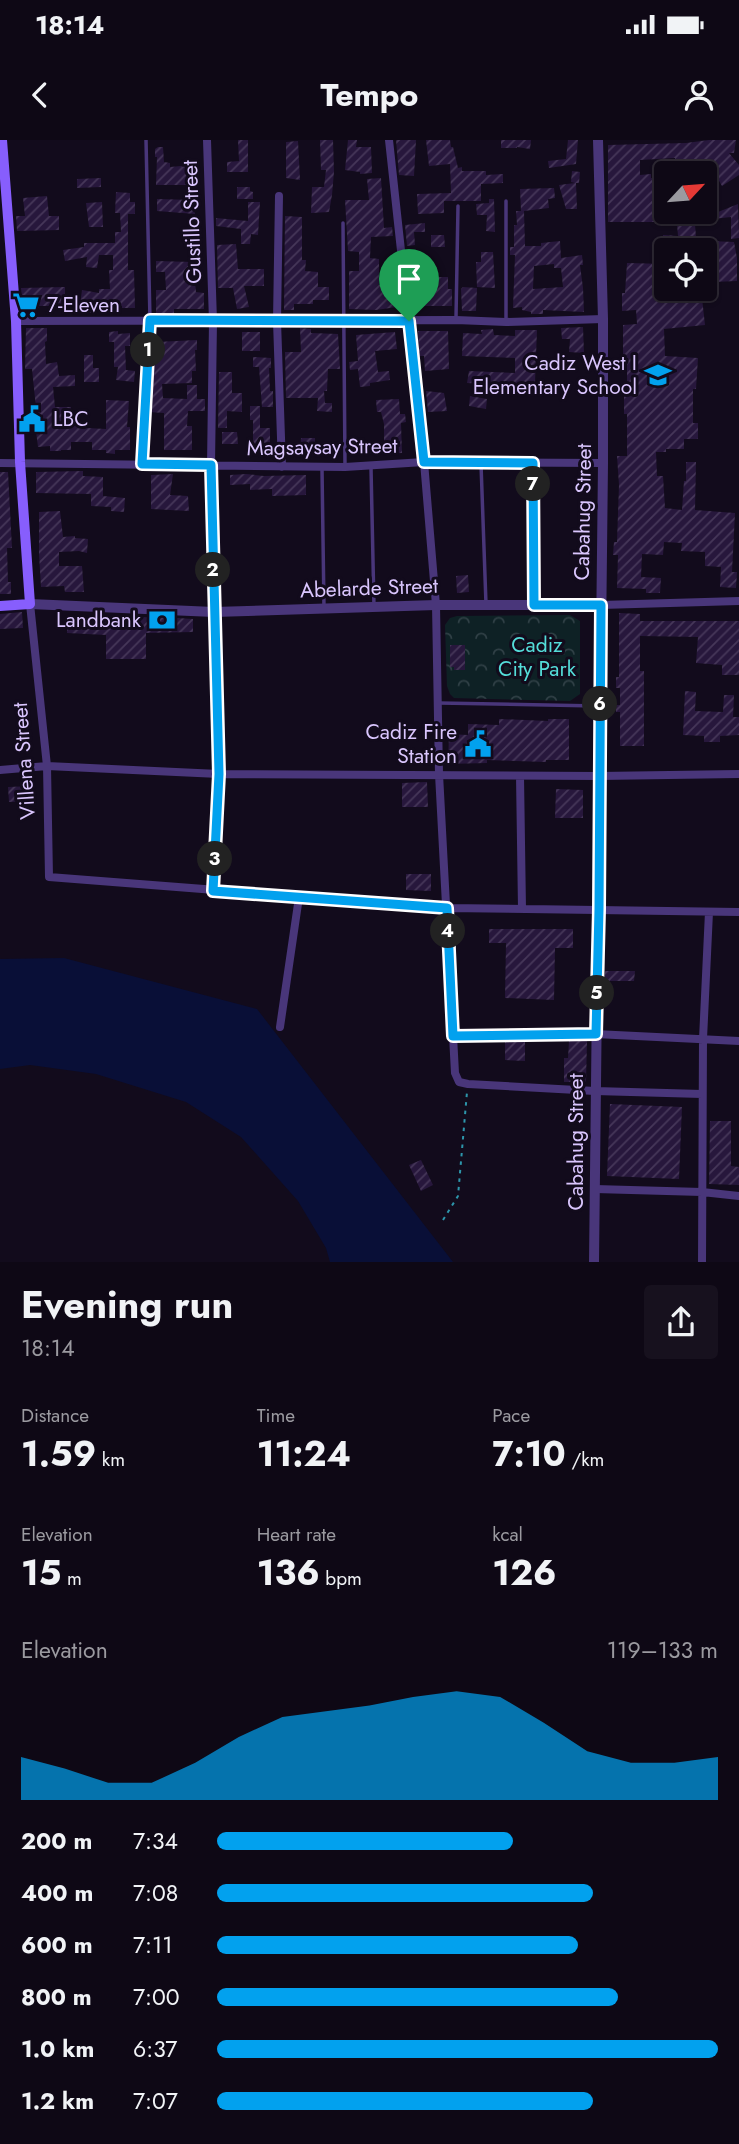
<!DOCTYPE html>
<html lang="en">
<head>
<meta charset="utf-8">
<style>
	body { margin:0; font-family:Jost,sans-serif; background:#17111e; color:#f1f3f6; height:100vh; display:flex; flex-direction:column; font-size:26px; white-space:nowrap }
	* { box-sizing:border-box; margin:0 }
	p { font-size:23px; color:#9b9aa0 }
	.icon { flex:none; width:38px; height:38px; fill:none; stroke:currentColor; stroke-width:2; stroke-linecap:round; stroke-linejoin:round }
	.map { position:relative; height:1122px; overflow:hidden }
	.drawer { display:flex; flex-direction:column; background:#0e0815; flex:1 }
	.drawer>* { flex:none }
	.needle { width:46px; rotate:64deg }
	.tools { position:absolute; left:654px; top:21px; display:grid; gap:14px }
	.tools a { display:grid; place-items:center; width:63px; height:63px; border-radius:7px; background:#0e0815; box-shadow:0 2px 5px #0004,0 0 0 2px #2e2934; font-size:35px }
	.pin { position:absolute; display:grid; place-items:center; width:60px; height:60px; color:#fff; margin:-72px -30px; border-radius:50% 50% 50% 0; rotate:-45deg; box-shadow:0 0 7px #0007 }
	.pin .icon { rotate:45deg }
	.km { position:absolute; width:35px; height:35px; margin:-18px; border-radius:50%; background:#222; color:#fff; font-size:19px; line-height:35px; text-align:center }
	.round { display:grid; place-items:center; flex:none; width:74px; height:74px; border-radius:7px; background:#17111e }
	.overview { display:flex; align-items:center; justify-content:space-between; height:119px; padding:0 21px }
	h1 { font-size:38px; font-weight:700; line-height:52px }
	.metrics { display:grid; grid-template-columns:repeat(3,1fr); gap:10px; height:119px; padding:7px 21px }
	.metrics div { display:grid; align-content:center }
	.metrics b { font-size:35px; font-weight:700 }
	.metrics small { font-size:19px; font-weight:400 }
	.metrics p { font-size:19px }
	.chart { height:196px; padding:14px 21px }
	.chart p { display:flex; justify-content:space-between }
	.chart svg { width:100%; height:126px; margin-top:7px; fill:#02a1ee; opacity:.7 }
	ul { padding:0 21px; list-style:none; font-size:23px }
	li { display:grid; grid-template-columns:112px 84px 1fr; align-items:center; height:52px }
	li i { height:18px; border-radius:9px; background:#02a1ee }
	.status { display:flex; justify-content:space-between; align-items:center; height:49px; padding:0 35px; background:#0e0815; direction:ltr }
	.status svg { height:19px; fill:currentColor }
	header { display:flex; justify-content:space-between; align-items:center; height:91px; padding:0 21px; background:#0e0815; font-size:32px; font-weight:700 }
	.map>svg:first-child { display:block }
	.forest { fill:url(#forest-crowns) }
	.water { fill:#090f37 }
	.building { fill:url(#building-hatch); fill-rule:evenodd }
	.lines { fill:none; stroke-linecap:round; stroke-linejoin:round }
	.path { stroke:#2d96ab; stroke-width:2; stroke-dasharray:3.5 5; stroke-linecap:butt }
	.service { stroke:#49367a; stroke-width:3.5 }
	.minor { stroke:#49367a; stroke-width:8 }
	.tertiary { stroke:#49367a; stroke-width:10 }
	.secondary { stroke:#875efd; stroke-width:10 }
	.route-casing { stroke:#fff; stroke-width:14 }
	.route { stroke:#02a1ee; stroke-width:9 }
	.labels { text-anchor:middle; stroke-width:6; stroke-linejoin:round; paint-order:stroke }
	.street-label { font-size:21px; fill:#dac6fe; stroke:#120b1c }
	.poi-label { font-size:21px; fill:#dac6fe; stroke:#120b1c; text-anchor:end }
	.park-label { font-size:21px; fill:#54dcd9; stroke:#120b1c }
</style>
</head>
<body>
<div class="status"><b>18:14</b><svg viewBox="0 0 49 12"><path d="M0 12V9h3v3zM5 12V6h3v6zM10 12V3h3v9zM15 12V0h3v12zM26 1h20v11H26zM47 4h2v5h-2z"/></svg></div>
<header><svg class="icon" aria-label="back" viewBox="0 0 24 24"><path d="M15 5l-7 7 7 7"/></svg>Tempo<svg class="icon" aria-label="person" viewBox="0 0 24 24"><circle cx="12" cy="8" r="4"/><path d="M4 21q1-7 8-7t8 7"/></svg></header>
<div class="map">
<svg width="739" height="1122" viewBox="0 0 739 1122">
	<defs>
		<pattern id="forest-crowns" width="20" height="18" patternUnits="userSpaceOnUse" patternTransform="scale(1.75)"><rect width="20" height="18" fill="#0e2125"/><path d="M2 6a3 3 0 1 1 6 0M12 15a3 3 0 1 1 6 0" fill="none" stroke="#304046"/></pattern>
		<pattern id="building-hatch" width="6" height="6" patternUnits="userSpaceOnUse" patternTransform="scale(1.75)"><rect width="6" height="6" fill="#27173c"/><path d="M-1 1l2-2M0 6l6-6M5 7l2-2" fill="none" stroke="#463759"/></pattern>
	</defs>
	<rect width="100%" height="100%" fill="#120b1c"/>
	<path class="forest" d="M 570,475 L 580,481 L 580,554 L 570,561 L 454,558 L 450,554 L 447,546 L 445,485 L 450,478 L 457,476 Z"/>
	<path class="water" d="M 64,818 L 257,869 L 453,1122 L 330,1122 L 326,1108 L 298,1061 L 241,997 L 186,962 L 96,934 L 30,925 L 0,929 L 0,819 Z"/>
	<path class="building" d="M 238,0 L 248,0 L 248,32 L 227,32 L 227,22 L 239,21 Z
		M 320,0 L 333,0 L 334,32 L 332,55 L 329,72 L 311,73 L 312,47 L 324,47 L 326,30 L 321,30 Z
		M 348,0 L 357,0 L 356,7 L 371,7 L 372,33 L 360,34 L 360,32 L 345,30 Z
		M 396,0 L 416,0 L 414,36 L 399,35 Z
		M 426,0 L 450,0 L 451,7 L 453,7 L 458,28 L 462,27 L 462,31 L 486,31 L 486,35 L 503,34 L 503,43 L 481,44 L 481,61 L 444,61 L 444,73 L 418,74 L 417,54 L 451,53 L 450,24 L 429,26 Z
		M 501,0 L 531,0 L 530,9 L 517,7 L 517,8 L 501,8 Z
		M 568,0 L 578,0 L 576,24 L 549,28 L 548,21 L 566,19 Z
		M 709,0 L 736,0 L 734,13 L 729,13 L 739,25 L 739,35 L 722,46 L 707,20 L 708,33 L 676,33 L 675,18 L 640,20 L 640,35 L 651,34 L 651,38 L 667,38 L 667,78 L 654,78 L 654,82 L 608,82 L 608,5 L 686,3 Z
		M 298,1 L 300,40 L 286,38 L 286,2 Z
		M 158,7 L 163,7 L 164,22 L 170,23 L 170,27 L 192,25 L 192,27 L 197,27 L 197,45 L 194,45 L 194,47 L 186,47 L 186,45 L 156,45 L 157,17 L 155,17 L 155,9 Z
		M 572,31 L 580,32 L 579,43 L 576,43 L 577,69 L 566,69 L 559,45 L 575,43 L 571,42 Z
		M 101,38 L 101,47 L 77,48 L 77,39 Z
		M 381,38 L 384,88 L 392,87 L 393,96 L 371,97 L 370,118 L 379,119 L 379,145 L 394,143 L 397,167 L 376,170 L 349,169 L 349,131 L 359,131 L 359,112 L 348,111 L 345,60 L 369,60 L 367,39 Z
		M 237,47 L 250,47 L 250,51 L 253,52 L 253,59 L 237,59 Z
		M 554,48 L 555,58 L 548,59 L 549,68 L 524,71 L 525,106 L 541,106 L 541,103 L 560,101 L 561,118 L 582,115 L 583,125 L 580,125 L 583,148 L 584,172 L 543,170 L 543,174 L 531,174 L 531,172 L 522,170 L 522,167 L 513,168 L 515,115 L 510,115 L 510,107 L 514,107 L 514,85 L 517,85 L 516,71 L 521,71 L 520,49 ZM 554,124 L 554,128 L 561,128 L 563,147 L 533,149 L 534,126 Z
		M 116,52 L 130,53 L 130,62 L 135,62 L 135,74 L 128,74 L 128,130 L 134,130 L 135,168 L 122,168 L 122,166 L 95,165 L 95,173 L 79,172 L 82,150 L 99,153 L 99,149 L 110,149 L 109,130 L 113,130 L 113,115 L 99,115 L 97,128 L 86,127 L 87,117 L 65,121 L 63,110 L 84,107 L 84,103 L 115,103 L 115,92 L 121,92 L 120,73 L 115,73 Z
		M 47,56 L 49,76 L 59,76 L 59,90 L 17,91 L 16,76 L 25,76 L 23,58 Z
		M 157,59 L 194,60 L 195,74 L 157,71 Z
		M 489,59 L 494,59 L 495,92 L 486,91 L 487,75 L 477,75 L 476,64 L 489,63 Z
		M 102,62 L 103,87 L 89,87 L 86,63 Z
		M 248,62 L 260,62 L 258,95 L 251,94 L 250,104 L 241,104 L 241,89 L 216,86 L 216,78 L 248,81 Z
		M 738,64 L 739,98 L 731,99 L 731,77 L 704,80 L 703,78 Z
		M 676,72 L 694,72 L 697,110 L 663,110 L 663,95 L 678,96 Z
		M 285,76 L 302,77 L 302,120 L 306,120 L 305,131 L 318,132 L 318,147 L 329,147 L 329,160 L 313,160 L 313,164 L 294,164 L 294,170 L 284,170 Z
		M 425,83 L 425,92 L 414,92 L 415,105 L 407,106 L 405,85 Z
		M 431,95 L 444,95 L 445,107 L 431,107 Z
		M 710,101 L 734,102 L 737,118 L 737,141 L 714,142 L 713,132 L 710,132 Z
		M 236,104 L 238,129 L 264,129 L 264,146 L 244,146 L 249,167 L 237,169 L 233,148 L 218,148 L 217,105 Z
		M 481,112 L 493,112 L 495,148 L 477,147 L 476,122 L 481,122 Z
		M 156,121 L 193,122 L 196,152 L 204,153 L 204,169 L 174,169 L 174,174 L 156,173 L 156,150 L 166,150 L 165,132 L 156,132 Z
		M 627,123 L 667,124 L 667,149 L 701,149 L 705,185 L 664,189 L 665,216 L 698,218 L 696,249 L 693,249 L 693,283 L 698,283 L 698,299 L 684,299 L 684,309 L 666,309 L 666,312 L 656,312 L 657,336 L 663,336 L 665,368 L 682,370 L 684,341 L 686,341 L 686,322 L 696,322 L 695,370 L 735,373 L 732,432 L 737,432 L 736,448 L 720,447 L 721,427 L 705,426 L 705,412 L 681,411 L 682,403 L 664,402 L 663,415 L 642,414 L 641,437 L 661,438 L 660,453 L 646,453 L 646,449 L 617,448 L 618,415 L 613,415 L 614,402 L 617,402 L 619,345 L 617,316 L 627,316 L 627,274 L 624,274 L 624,254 L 627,254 L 627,219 L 623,219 L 623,185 L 637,184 L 636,170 L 622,171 L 622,153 L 625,153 Z
		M 412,135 L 425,135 L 425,137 L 448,137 L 448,149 L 452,149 L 452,166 L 414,166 Z
		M 65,147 L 65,166 L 39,166 L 39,168 L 23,169 L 21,148 Z
		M 463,147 L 477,148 L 476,171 L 462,171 L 461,149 Z
		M 583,187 L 584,213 L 569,212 L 570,199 L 562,199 L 561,188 Z
		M 26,188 L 47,188 L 47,201 L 45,202 L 46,224 L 57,222 L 59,236 L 75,235 L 75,246 L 53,247 L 55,267 L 71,267 L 71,284 L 87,284 L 87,288 L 106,289 L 106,260 L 129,261 L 127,287 L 130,287 L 130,310 L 115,310 L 115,314 L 106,313 L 106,310 L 92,310 L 92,302 L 71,302 L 71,310 L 61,310 L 61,311 L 50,311 L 50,306 L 38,307 L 33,268 L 36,268 L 32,229 L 25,229 Z
		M 300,188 L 311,189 L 311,193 L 338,194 L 340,229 L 328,229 L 327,251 L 324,251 L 325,263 L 332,263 L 332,272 L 317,271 L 318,258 L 286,258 L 285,212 L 301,212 Z
		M 493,189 L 494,195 L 515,196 L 515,190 L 537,190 L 535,243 L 505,244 L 505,245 L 467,243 L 469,231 L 515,233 L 515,218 L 462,216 L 463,193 L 482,194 L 481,190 Z
		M 118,191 L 118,194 L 130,193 L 130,206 L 125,206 L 126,230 L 135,231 L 134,242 L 116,240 L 118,227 L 114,227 L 114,202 L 109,202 L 109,192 Z
		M 418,191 L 448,191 L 449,229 L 425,231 L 424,216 L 419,216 Z
		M 242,192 L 260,192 L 260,211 L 242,211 Z
		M 395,192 L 397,209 L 375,211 L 378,232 L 389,231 L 390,240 L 370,243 L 370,246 L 360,247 L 358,229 L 350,230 L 349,222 L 358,221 L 356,195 Z
		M 197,200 L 197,210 L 195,210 L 196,231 L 192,231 L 192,243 L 162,244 L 163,258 L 187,259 L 187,245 L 197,245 L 197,259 L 205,259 L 205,271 L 188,271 L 187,286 L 192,286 L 192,310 L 164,310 L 164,273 L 149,272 L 151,247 L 153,247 L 152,217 L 157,217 L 156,202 Z
		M 84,215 L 93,215 L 93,228 L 99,228 L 99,242 L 84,242 Z
		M 253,217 L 271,218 L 271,228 L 269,228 L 270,251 L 273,251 L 273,267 L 262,267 L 259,227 L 253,227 Z
		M 219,232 L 232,232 L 232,253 L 242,253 L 242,272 L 227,271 L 227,288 L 218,288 Z
		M 426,251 L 444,253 L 447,271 L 428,272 Z
		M 470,256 L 487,259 L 486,269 L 469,266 Z
		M 399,259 L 400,274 L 405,274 L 406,282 L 401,283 L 402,313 L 350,314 L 351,302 L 384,302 L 384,284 L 381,272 L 377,272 L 376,260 Z
		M 250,266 L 260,266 L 260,288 L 270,288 L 270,308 L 253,308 L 253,280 L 250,280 Z
		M 222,292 L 237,292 L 238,304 L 222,304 Z
		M 301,298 L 315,298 L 315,315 L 300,316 Z
		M 83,331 L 83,336 L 103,337 L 103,356 L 125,358 L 124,372 L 111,371 L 111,367 L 91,366 L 91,354 L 36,353 L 36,332 Z
		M 0,332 L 8,332 L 12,408 L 7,408 L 8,442 L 11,442 L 11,454 L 0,454 Z
		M 173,334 L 170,355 L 188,356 L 189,371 L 151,369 L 151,335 Z
		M 246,334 L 264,336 L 306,335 L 306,355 L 272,356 L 272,349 L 250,350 L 250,344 L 230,345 L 230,335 Z
		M 60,371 L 63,397 L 75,396 L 75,398 L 88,399 L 87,413 L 79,411 L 59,412 L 59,426 L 82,426 L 84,452 L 65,452 L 64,446 L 41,447 L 39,414 L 39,372 Z
		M 468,435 L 469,452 L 457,453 L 456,436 Z
		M 22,472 L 23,488 L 0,489 L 0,474 Z
		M 619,473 L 640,474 L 640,481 L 739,481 L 739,535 L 722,535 L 722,525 L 696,523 L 698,497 L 640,496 L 640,531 L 644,531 L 644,606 L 620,606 L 620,572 L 616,572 L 616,565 L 620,565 L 620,548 L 616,548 L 616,537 L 619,537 Z
		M 162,477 L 193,479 L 193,492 L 146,493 L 146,519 L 106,519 L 106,495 L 67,493 L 67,478 Z
		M 450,505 L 465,505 L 465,530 L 454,530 L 454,527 L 450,527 Z
		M 685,551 L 696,552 L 695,571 L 723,572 L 724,555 L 734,555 L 733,577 L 739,577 L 739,595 L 720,596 L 720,602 L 704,602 L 704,596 L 683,595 Z
		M 499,579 L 548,581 L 548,579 L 569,579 L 569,620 L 546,620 L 546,622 L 487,620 L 487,623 L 448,624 L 449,594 L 468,595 L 468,584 L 499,585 Z
		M 427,642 L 428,667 L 402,667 L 402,643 Z
		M 32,646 L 33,661 L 9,662 L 8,647 Z
		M 556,649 L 583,650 L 583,678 L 555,678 Z
		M 406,734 L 431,734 L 431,751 L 406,750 Z
		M 489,789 L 573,789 L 573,808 L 555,808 L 554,860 L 505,858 L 506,803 L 489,803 Z
		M 605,831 L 635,831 L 634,841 L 605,841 Z
		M 569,901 L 587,901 L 586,942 L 564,942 L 564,918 L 568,918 Z
		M 505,902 L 525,902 L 525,921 L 505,920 Z
		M 610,964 L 682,967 L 679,1039 L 607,1036 Z
		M 710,981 L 731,981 L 731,1026 L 739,1027 L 739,1045 L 709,1044 Z
		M 421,1020 L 433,1045 L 421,1051 L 409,1025 Z"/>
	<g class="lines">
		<path class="path" d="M 443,1080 L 458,1056 L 467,952"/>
		<path class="service" d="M 506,61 L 506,180
			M 343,83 L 345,325
			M 456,178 L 458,66
			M 142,322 L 150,180 L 146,0
			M 481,324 L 486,464
			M 533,325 L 534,464
			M 371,328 L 374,467
			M 322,329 L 324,468
			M 439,563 L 598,566"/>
		<path class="minor" d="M 207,0 L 213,181 L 211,325 L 219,634 L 213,751
			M 389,0 L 424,322 L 436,465 L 439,634 L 455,933 L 459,942 L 468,944 L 595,951 L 702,954
			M 279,56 L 277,181 L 282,327
			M 16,181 L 456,180 L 506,182 L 603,179
			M 0,323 L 345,327 L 424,322 L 603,323
			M 30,464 L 47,626 L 49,737 L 447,768 L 739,772
			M 601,465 L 739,461
			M 0,630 L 47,626 L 219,634 L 599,636 L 739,634
			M 520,636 L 522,769
			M 280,887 L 299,757
			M 453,896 L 595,894 L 739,901
			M 595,1049 L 702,1052 L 739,1056
			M 702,1122 L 703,899 L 709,772"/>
		<path class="tertiary" d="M 30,464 L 214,472 L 436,465 L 601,465
			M 594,1122 L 603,323 L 603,179 L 598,0"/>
		<path class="secondary" d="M 0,466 L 30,464 L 20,322 L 16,181 L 2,0"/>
	</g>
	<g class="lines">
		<defs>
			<path id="route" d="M 150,180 L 409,181 L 424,322 L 533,323 L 534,465 L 601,465 L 599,769 L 596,894 L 453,896 L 447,768 L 213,751 L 219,634 L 211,325 L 142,324 Z"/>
		</defs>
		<use href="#route" class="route-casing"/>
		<use href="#route" class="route"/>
	</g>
	<defs>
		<symbol id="supermarket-bare" viewBox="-9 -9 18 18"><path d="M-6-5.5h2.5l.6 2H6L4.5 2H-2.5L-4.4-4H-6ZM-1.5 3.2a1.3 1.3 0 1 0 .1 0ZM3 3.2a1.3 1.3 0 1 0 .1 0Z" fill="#02a1ee" stroke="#120b1c" stroke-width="2.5" paint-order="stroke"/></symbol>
		<symbol id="school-bare" viewBox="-9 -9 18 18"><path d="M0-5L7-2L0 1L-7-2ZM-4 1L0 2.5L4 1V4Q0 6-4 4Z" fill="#02a1ee" stroke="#120b1c" stroke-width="2.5" paint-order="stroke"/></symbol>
		<symbol id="civic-bare" viewBox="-9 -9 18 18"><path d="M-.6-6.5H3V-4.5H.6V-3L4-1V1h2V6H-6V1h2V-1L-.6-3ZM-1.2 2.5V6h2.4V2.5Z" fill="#02a1ee" stroke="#120b1c" stroke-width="2.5" paint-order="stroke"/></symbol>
		<symbol id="bank-bare" viewBox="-9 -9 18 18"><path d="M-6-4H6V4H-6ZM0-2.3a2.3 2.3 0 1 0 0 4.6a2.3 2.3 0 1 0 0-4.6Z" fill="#02a1ee" stroke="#120b1c" stroke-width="2.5" paint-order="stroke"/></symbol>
	</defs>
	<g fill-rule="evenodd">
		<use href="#supermarket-bare" x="7" y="146" width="38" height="38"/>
		<use href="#school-bare" x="639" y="216" width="38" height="38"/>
		<use href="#civic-bare" x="13" y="260" width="38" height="38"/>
		<use href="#bank-bare" x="143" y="461" width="38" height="38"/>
		<use href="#civic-bare" x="459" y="585" width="38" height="38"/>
	</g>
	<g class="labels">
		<g class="street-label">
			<text transform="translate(192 82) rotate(-92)" y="7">Gustillo Street</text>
			<text transform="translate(322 307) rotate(-1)" y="7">Magsaysay Street</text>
			<text transform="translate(583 372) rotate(-89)" y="7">Cabahug Street</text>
			<text transform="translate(369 448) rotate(-2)" y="7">Abelarde Street</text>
			<text transform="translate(24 621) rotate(-94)" y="7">Villena Street</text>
			<text transform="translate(576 1002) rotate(-90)" y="7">Cabahug Street</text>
		</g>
		<g class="poi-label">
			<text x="47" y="172" text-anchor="start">7-Eleven</text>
			<text x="637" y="230">Cadiz West I<tspan x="637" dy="24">Elementary School</tspan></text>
			<text x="53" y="286" text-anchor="start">LBC</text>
			<text x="141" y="487">Landbank</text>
			<text x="457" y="599">Cadiz Fire<tspan x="457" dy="24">Station</tspan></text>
		</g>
		<g class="park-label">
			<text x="537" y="512">Cadiz<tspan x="537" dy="24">City Park</tspan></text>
		</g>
	</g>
</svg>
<div class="tools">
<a><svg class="needle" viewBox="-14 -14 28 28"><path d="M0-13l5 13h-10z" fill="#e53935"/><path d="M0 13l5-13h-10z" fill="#9b9aa0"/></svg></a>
<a><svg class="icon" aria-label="locate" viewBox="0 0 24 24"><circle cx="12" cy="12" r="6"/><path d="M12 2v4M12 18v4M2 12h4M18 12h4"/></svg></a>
</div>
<div class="pin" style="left:409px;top:181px;background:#1e9e55"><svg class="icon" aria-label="arrive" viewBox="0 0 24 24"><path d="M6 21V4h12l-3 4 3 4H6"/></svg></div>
<b class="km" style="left:148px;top:210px">1</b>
<b class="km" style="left:213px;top:430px">2</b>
<b class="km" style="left:215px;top:719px">3</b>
<b class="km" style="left:448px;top:791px">4</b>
<b class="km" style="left:597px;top:853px">5</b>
<b class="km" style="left:600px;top:564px">6</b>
<b class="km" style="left:533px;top:344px">7</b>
</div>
<section class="drawer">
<div class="overview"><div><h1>Evening run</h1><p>18:14</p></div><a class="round"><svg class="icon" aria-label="share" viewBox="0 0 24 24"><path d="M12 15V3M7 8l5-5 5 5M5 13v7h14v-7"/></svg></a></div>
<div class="metrics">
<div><p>Distance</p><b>1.59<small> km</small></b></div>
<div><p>Time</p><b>11:24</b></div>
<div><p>Pace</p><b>7:10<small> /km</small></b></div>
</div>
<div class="metrics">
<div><p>Elevation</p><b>15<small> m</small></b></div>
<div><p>Heart rate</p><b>136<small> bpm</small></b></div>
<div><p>kcal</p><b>126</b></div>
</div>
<div class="chart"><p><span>Elevation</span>119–133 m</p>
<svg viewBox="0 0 160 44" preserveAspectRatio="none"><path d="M0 44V29L10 33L20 38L30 38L40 31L50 22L60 15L70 13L80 11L90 8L100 6L110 8L120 17L130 27L140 31L150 31L160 29V44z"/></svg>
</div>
<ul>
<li><b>200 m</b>7:34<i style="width:59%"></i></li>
<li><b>400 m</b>7:08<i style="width:75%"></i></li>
<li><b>600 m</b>7:11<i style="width:72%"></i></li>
<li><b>800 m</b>7:00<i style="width:80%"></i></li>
<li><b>1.0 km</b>6:37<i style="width:100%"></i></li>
<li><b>1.2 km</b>7:07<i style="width:75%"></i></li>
</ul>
</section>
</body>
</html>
